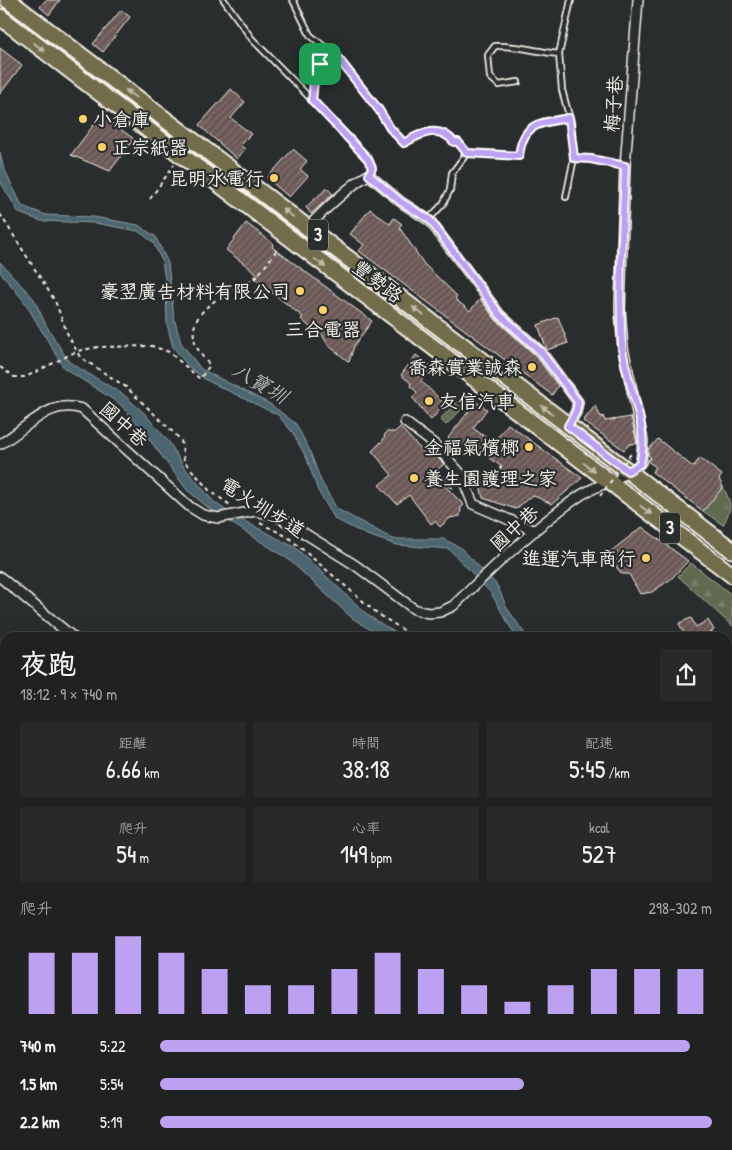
<!DOCTYPE html>
<html lang="zh-TW">
<head>
<meta charset="utf-8">
<style>
	body { margin:0; font-family:"Patrick Hand","LXGW WenKai TC",sans-serif; background:#282a2a; color:#f1f3f6; height:100vh; display:flex; flex-direction:column; font-size:19px; white-space:nowrap }
	* { box-sizing:border-box; margin:0 }
	p { font-size:16px; color:#a2a4a5 }
	.icon { flex:none; width:28px; height:28px; fill:none; stroke:currentColor; stroke-width:2; stroke-linecap:round; stroke-linejoin:round }
	.map { position:relative; flex:1; overflow:hidden }
	.panel { position:absolute; left:0px; top:632px; width:732px; height:518px; display:flex; flex-direction:column; background:#202222; border-radius:15px 15px 0 0; box-shadow:0 5px 20px #0002,0 0 0 1px #3d3f40 }
	.panel>* { flex:none }
	.pin { position:absolute; display:grid; place-items:center; width:42px; height:42px; color:#fff; margin:-21px; border-radius:10px; box-shadow:0 2px 8px #0006 }
	.round { display:grid; place-items:center; flex:none; width:52px; height:52px; border-radius:0px; background:#282a2a }
	.overview { display:flex; align-items:center; justify-content:space-between; height:85px; padding:0 20px }
	h1 { font-size:28px; font-weight:600; line-height:38px }
	.figures { display:grid; grid-template-columns:repeat(3,1fr); gap:8px; height:85px; padding:5px 20px }
	.figures div { display:grid; align-content:center; border-radius:0px; background:#282a2a; text-align:center }
	.figures b { font-size:25px; font-weight:600 }
	.figures small { font-size:14px; font-weight:400 }
	.figures p { font-size:14px }
	.chart { height:140px; padding:10px 20px }
	.chart p { display:flex; justify-content:space-between }
	.chart svg { width:100%; height:90px; margin-top:5px; stroke:#bca0f2; stroke-width:6 }
	ul { padding:0 20px; list-style:none; font-size:16px }
	li { display:grid; grid-template-columns:80px 60px 1fr; align-items:center; height:38px }
	li i { height:12px; border-radius:6px; background:#bca0f2 }
	.map>svg:first-child { display:block }
	.grass { fill:url(#grass-tufts); stroke:#a9ae9c }
	.forest { fill:url(#forest-firs); stroke:#a9ae9c }
	.cemetery { fill:url(#cemetery-stones); stroke:#a9ae9c }
	.park { fill:url(#park-dots); stroke:#a9ae9c }
	.water { fill:#4c6670; stroke:#8f9ea0 }
	.building { fill:url(#building-hatch); stroke:#f4f1e8 }
	.lines { fill:none; stroke-linecap:round; stroke-linejoin:round }
	.service-casing { stroke:#f4f1e8; stroke-width:8 }
	.minor-casing { stroke:#f4f1e8; stroke-width:12 }
	.primary-casing { stroke:#f4f1e8; stroke-width:19 }
	.path { stroke:#f4f1e8; stroke-width:2; stroke-dasharray:4 4; stroke-linecap:butt }
	.service { stroke:#2a2d2e; stroke-width:4.5 }
	.minor { stroke:#2a2d2e; stroke-width:9 }
	.primary { stroke:#716d4b; stroke-width:15 }
	.path-bridge { stroke:#f4f1e8; stroke-width:2; stroke-dasharray:4 4; stroke-linecap:butt }
	.oneway { fill:#c0bca9 }
	.route-casing { stroke:#fff; stroke-width:10 }
	.route { stroke:#bca0f2; stroke-width:6 }
	.poi-dot { fill:#ffd166; stroke:#2a2d2e; stroke-width:2 }
	.labels { text-anchor:middle; stroke-width:4.5; stroke-linejoin:round; paint-order:stroke }
	.shield { fill:#2a2d2e; stroke:#b7b6b0; stroke-width:1 }
	.shield-label { font-size:18px; font-weight:bold; fill:#f4f1e8 }
	.street-label { font-size:19px; fill:#f4f1e8; stroke:#2a2d2e }
	.poi-label { font-size:19px; fill:#f4f1e8; stroke:#2a2d2e; text-anchor:end }
	.water-label { font-size:20px; font-style:italic; fill:#b1b9b8; stroke:#2a2d2e }
</style>
</head>
<body>
<div class="map">
<svg width="732" height="1150" viewBox="0 0 732 1150">
	<defs>
		<pattern id="grass-tufts" width="24" height="20" patternUnits="userSpaceOnUse" patternTransform="scale(1.25)"><rect width="24" height="20" fill="#5e6a51"/><path d="M3 7l-1-3M5 7V3M7 7l1-3M15 17l-1-3M17 17v-4M19 17l1-3" fill="none" stroke="#76806a"/></pattern>
		<pattern id="forest-firs" width="22" height="20" patternUnits="userSpaceOnUse" patternTransform="scale(1.25)"><rect width="22" height="20" fill="#5e6a51"/><path d="M5 1l3.5 6h-7zM16 11l3.5 6h-7z" fill="#76806a"/></pattern>
		<pattern id="cemetery-stones" width="16" height="16" patternUnits="userSpaceOnUse" patternTransform="scale(1.25)"><rect width="16" height="16" fill="#5e6a51"/><path d="M2 7V4a2 2 0 0 1 4 0v3zM10 15v-3a2 2 0 0 1 4 0v3z" fill="#76806a"/></pattern>
		<pattern id="park-dots" width="8" height="8" patternUnits="userSpaceOnUse" patternTransform="scale(1.25)"><rect width="8" height="8" fill="#5e6a51"/><path d="M2 2h.1M6 6h.1" fill="none" stroke="#76806a" stroke-width="1.8" stroke-linecap="round"/></pattern>
		<pattern id="building-hatch" width="6" height="6" patternUnits="userSpaceOnUse" patternTransform="scale(1.25)"><rect width="6" height="6" fill="#6b5956"/><path d="M-1 1l2-2M0 6l6-6M5 7l2-2" fill="none" stroke="#81716e"/></pattern>
	</defs>
	<rect width="100%" height="100%" fill="#2a2d2e"/>
	<filter id="ink" filterUnits="userSpaceOnUse"><feTurbulence type="fractalNoise" baseFrequency=".02" numOctaves="2"/><feDisplacementMap in="SourceGraphic" scale="10" xChannelSelector="R" yChannelSelector="G"/><feConvolveMatrix kernelMatrix="1 2 1 2 8 2 1 2 1" color-interpolation-filters="sRGB"/></filter>
	<g filter="url(#ink)">
		<path class="grass" d="M 723,487 C 732,505 732,507 723,525 L 703,511 Z"/>
		<path class="forest" d="M 691,563 L 732,595 L 732,626 L 678,576 Z
			M 0,1032 L 5,1035 L 5,1145 L 210,1145 L 210,1150 L 0,1150 Z
			M 732,1082 L 732,1150 L 695,1150 L 697,1145 L 728,1145 L 728,1087 Z
			M 362,1145 L 414,1145 L 418,1150 L 357,1150 Z"/>
		<path class="cemetery" d="M 5,890 L 5,1025 L 0,1010 L 0,891 Z"/>
		<path class="park" d="M 463,397 L 469,402 L 446,425 L 440,419 Z"/>
		<path class="water" d="M 0,152 L 3,166 L 22,206 L 46,215 L 94,217 L 138,225 L 155,236 L 168,263 L 174,318 L 181,343 L 201,369 L 270,404 L 296,424 L 309,449 L 321,481 L 337,509 L 393,539 L 443,539 L 460,547 L 497,585 L 507,608 L 527,637 L 516,637 L 491,593 L 449,549 L 397,545 L 367,535 L 335,519 L 318,491 L 307,459 L 293,433 L 278,415 L 206,380 L 189,367 L 173,347 L 167,324 L 166,285 L 162,261 L 153,242 L 138,231 L 95,223 L 41,221 L 19,213 L 0,181 Z
			M 0,262 L 34,299 L 46,325 L 69,362 L 124,395 L 144,413 L 169,442 L 184,467 L 214,502 L 231,514 L 296,548 L 369,616 L 402,637 L 382,637 L 352,618 L 288,559 L 211,510 L 187,490 L 140,427 L 120,404 L 64,368 L 24,301 L 0,272 Z"/>
		<path class="building" d="M 46,0 L 60,0 L 49,15 L 40,7 Z
			M 121,10 L 130,17 L 103,52 L 93,44 Z
			M 0,48 L 22,65 L 0,94 Z
			M 231,89 L 245,102 L 231,118 L 251,134 L 240,145 L 245,149 L 237,159 L 199,125 Z
			M 101,115 L 134,139 L 110,171 L 71,155 Z
			M 293,149 L 307,161 L 300,169 L 308,176 L 289,197 L 267,178 Z
			M 327,188 L 333,194 L 311,214 L 306,207 Z
			M 370,209 L 390,224 L 394,218 L 402,224 L 399,227 L 424,264 L 457,296 L 455,299 L 470,311 L 480,299 L 496,320 L 536,356 L 558,386 L 552,395 L 359,251 L 364,245 L 350,234 Z
			M 246,223 L 274,244 L 272,247 L 372,321 L 354,346 L 349,362 L 328,345 L 317,326 L 314,331 L 301,319 L 303,317 L 255,279 L 259,275 L 226,250 Z
			M 558,317 L 568,343 L 547,350 L 538,325 Z
			M 416,355 L 432,367 L 421,381 L 445,404 L 431,420 L 412,397 L 417,392 L 410,386 L 411,383 L 401,375 Z
			M 476,402 L 487,409 L 473,428 L 493,443 L 508,424 L 582,478 L 552,504 L 532,495 L 516,509 L 483,498 L 478,475 L 502,471 L 499,468 L 502,467 L 471,445 L 464,455 L 448,438 Z
			M 595,406 L 601,417 L 603,416 L 605,421 L 631,417 L 637,443 L 630,444 L 624,450 L 583,421 Z
			M 400,427 L 427,456 L 432,452 L 444,464 L 437,470 L 453,488 L 443,484 L 464,505 L 461,508 L 460,516 L 450,518 L 440,527 L 435,521 L 431,524 L 409,495 L 397,504 L 379,485 L 392,475 L 372,451 L 383,440 L 386,432 L 395,432 Z
			M 658,439 L 693,467 L 700,458 L 722,475 L 719,479 L 723,487 L 703,511 L 652,472 L 656,467 L 647,461 L 651,457 L 648,455 L 648,450 Z
			M 642,527 L 688,561 L 671,579 L 652,592 L 640,594 L 629,574 L 622,574 L 606,555 Z
			M 691,618 L 696,627 L 708,620 L 714,630 L 703,638 L 686,638 L 679,623 Z"/>
		<g class="lines">
			<defs>
				<path id="service" d="M 224,0 L 252,39 L 312,100
					M 293,0 L 310,35 L 338,58 L 379,110 L 389,128 L 404,143 C 421,133 439,124 454,142 L 458,142 L 467,153
					M 571,0 L 559,54 L 562,90 L 571,123 L 574,158
					M 338,58 L 320,64 L 315,73 L 312,100 L 368,159 L 372,168 L 369,175
					M 518,82 L 499,85 L 490,77 L 488,55 L 495,46 C 516,45 538,52 559,54
					M 566,197 L 574,158 L 591,159 L 625,166
					M 428,220 L 443,204 L 450,190 L 452,173 L 467,153 L 519,156 C 524,122 540,123 569,118
					M 728,667 L 732,667
					M 0,902 L 5,901"/>
				<path id="minor" d="M 308,228 C 317,216 357,179 369,175 L 401,202 L 430,221 L 500,315 L 541,352 L 578,402 L 576,412 L 568,425
					M 405,422 L 434,444 L 461,474 L 473,504 L 535,531
					M 0,444 C 28,428 49,398 82,409 L 190,507 L 203,515 L 218,518 L 255,511 L 277,516 L 355,565 L 414,609 L 428,613 L 440,612 L 453,606 C 494,567 534,527 581,495 C 595,486 633,474 641,462 L 643,441 L 623,348 L 620,309 L 625,166 L 638,0
					M 0,577 L 74,638
					M 728,1080 L 732,1071
					M 433,1145 L 436,1150
					M 581,1150 L 584,1145"/>
				<path id="primary" d="M 8,0 L 732,550
					M 0,17 L 732,575"/>
			</defs>
			<use href="#service" class="service-casing"/>
			<use href="#minor" class="minor-casing"/>
			<use href="#primary" class="primary-casing"/>
			<path class="path" d="M 150,199 L 174,165
				M 0,214 L 55,301 L 68,335 L 80,357 L 126,387 L 148,408 L 181,440 L 184,461 L 209,490 L 230,505
				M 0,367 L 14,377 L 26,377 L 77,351 L 98,347 L 152,346 L 169,352 L 200,379 L 210,365 C 182,337 192,313 224,295 C 232,290 241,288 248,283 C 261,274 270,259 279,247
				M 260,523 L 288,537 L 378,614 L 416,638
				M 728,868 L 732,873"/>
			<use href="#service" class="service"/>
			<use href="#minor" class="minor"/>
			<use href="#primary" class="primary"/>
			<path class="path-bridge" d="M 600,496 L 633,451"/>
		</g>
		<defs><path id="oneway-solid" d="M-6-.8H1V-3.2L6.5 0L1 3.2V.8H-6Z" transform="scale(1.25)"/></defs>
		<g class="oneway">
			<use href="#oneway-solid" transform="translate(39 47) rotate(38)"/>
			<use href="#oneway-solid" transform="translate(131 94) rotate(-143)"/>
			<use href="#oneway-solid" transform="translate(288 213) rotate(-143)"/>
			<use href="#oneway-solid" transform="translate(320 263) rotate(37)"/>
			<use href="#oneway-solid" transform="translate(418 311) rotate(-143)"/>
			<use href="#oneway-solid" transform="translate(547 410) rotate(-143)"/>
			<use href="#oneway-solid" transform="translate(589 467) rotate(37)"/>
			<use href="#oneway-solid" transform="translate(646 510) rotate(37)"/>
		</g>
	</g>
	<g class="lines" filter="url(#ink)">
		<defs>
			<path id="route" d="M 338,58 L 379,110 L 390,128 L 404,143 C 421,133 439,124 454,142 L 458,142 L 467,153 L 519,156 C 523,122 540,123 569,118 L 574,158 L 591,159 L 625,166 C 623,226 618,286 622,345 C 625,384 651,426 640,464 L 628,471 L 568,426 L 576,412 L 578,402 L 541,352 L 500,315 L 430,220 L 401,202 L 369,175 L 372,168 L 368,159 L 312,100 L 315,73 L 320,64 Z"/>
		</defs>
		<use href="#route" class="route-casing"/>
		<use href="#route" class="route"/>
	</g>
	<g class="poi-dot">
		<circle cx="83" cy="119" r="5"/>
		<circle cx="102" cy="147" r="5"/>
		<circle cx="274" cy="178" r="5"/>
		<circle cx="300" cy="291" r="5"/>
		<circle cx="323" cy="310" r="5"/>
		<circle cx="532" cy="367" r="5"/>
		<circle cx="429" cy="401" r="5"/>
		<circle cx="529" cy="447" r="5"/>
		<circle cx="414" cy="478" r="5"/>
		<circle cx="646" cy="558" r="5"/>
	</g>
	<g class="labels">
		<g class="shield">
			<rect x="308" y="219.5" width="20" height="31" rx="4"/>
			<rect x="660" y="512.5" width="20" height="31" rx="4"/>
		</g>
		<g class="shield-label">
			<text x="318" y="241">3</text>
			<text x="670" y="534">3</text>
		</g>
		<g class="street-label">
			<text transform="translate(613 104) rotate(-86)" y="7">梅子巷</text>
			<text transform="translate(378 281) rotate(37)" y="7">豐勢路</text>
			<text transform="translate(124 424) rotate(42)" y="7">國中巷</text>
			<text transform="translate(263 507) rotate(32)" y="7">電火圳步道</text>
			<text transform="translate(514 528) rotate(-42)" y="7">國中巷</text>
		</g>
		<g class="poi-label">
			<text x="93" y="126" text-anchor="start">小倉庫</text>
			<text x="112" y="154" text-anchor="start">正宗紙器</text>
			<text x="264" y="185">昆明水電行</text>
			<text x="290" y="298">豪翌廣告材料有限公司</text>
			<text x="323" y="336" text-anchor="middle">三合電器</text>
			<text x="522" y="374">喬森實業誠森</text>
			<text x="439" y="408" text-anchor="start">友信汽車</text>
			<text x="519" y="454">金福氣檳榔</text>
			<text x="424" y="485" text-anchor="start">養生園護理之家</text>
			<text x="636" y="565">進運汽車商行</text>
		</g>
		<g class="water-label">
			<text transform="translate(260 383) rotate(30)" y="7">八寶圳</text>
		</g>
	</g>
</svg>
<div class="pin" style="left:320px;top:64px;background:#1e9e55"><svg class="icon" aria-label="arrive" viewBox="0 0 24 24"><path d="M6 21V4h12l-3 4 3 4H6"/></svg></div>
<section class="panel">
<div class="overview"><div><h1>夜跑</h1><p>18:12 · 9 × 740 m</p></div><a class="round"><svg class="icon" aria-label="share" viewBox="0 0 24 24"><path d="M12 15V3M7 8l5-5 5 5M5 13v7h14v-7"/></svg></a></div>
<div class="figures">
<div><p>距離</p><b>6.66<small> km</small></b></div>
<div><p>時間</p><b>38:18</b></div>
<div><p>配速</p><b>5:45<small> /km</small></b></div>
</div>
<div class="figures">
<div><p>爬升</p><b>54<small> m</small></b></div>
<div><p>心率</p><b>149<small> bpm</small></b></div>
<div><p>kcal</p><b>527</b></div>
</div>
<div class="chart"><p><span>爬升</span>298–302 m</p>
<svg viewBox="0 0 160 44" preserveAspectRatio="none"><path d="M5 44V14M15 44V14M25 44V6M35 44V14M45 44V22M55 44V30M65 44V30M75 44V22M85 44V14M95 44V22M105 44V30M115 44V38M125 44V30M135 44V22M145 44V22M155 44V22"/></svg>
</div>
<ul>
<li><b>740 m</b>5:22<i style="width:96%"></i></li>
<li><b>1.5 km</b>5:54<i style="width:66%"></i></li>
<li><b>2.2 km</b>5:19<i style="width:100%"></i></li>
</ul>
</section>
</div>
</body>
</html>
